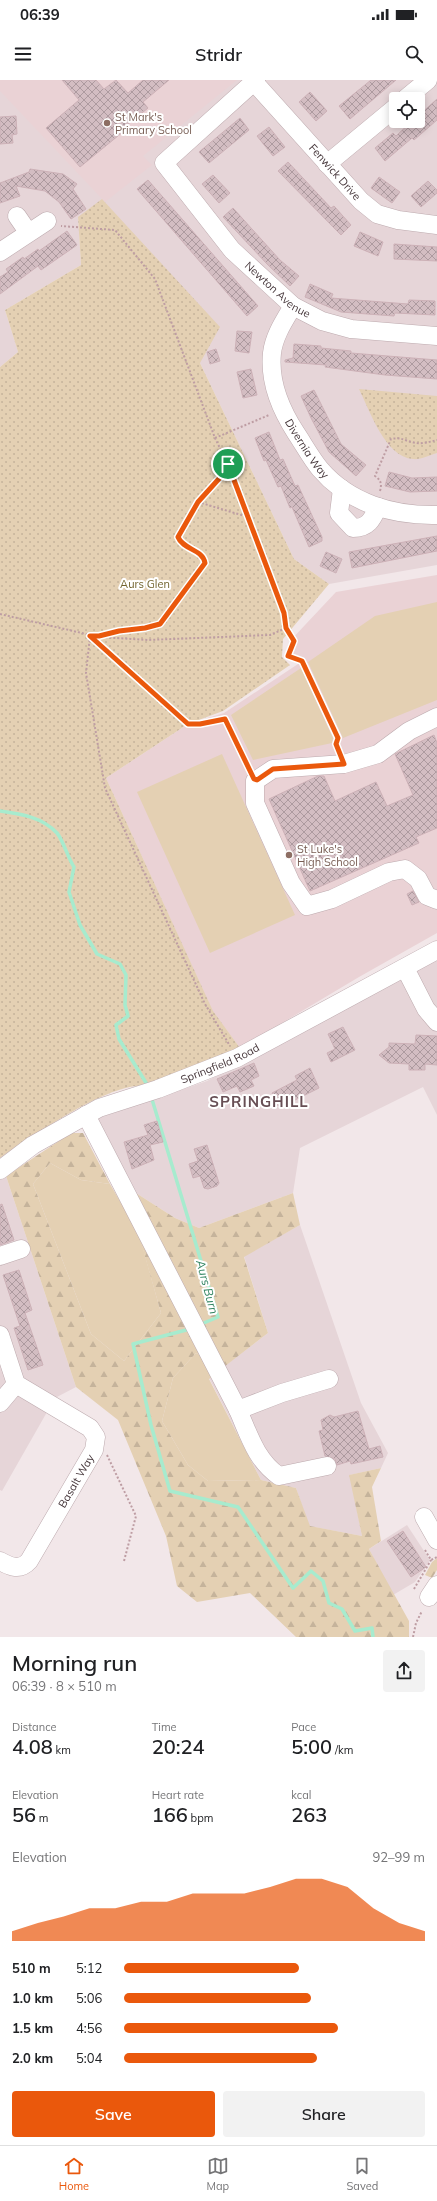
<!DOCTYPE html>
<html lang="en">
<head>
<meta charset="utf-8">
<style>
	body { margin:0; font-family:Mulish,sans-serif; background:#f2f2f2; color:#202124; height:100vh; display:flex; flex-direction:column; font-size:15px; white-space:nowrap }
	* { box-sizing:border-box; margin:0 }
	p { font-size:13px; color:#757577 }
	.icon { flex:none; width:22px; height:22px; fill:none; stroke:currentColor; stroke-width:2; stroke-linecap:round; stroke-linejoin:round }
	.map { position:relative; height:1557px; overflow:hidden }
	.panel { display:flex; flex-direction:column; background:#fff; flex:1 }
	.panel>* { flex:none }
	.controls { position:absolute; left:389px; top:12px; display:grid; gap:8px }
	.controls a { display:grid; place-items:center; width:36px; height:36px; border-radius:4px; background:#fff; box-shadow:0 2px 10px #0003; font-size:20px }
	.pin { position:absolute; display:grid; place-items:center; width:34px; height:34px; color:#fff; margin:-17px; border:2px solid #fff; border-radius:50%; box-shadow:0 1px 4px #0007 }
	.round { display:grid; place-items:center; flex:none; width:42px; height:42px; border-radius:4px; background:#f2f2f2 }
	.overview { display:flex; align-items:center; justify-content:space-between; height:68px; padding:0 12px }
	h1 { font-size:22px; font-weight:600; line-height:30px }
	.stats { display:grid; grid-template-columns:repeat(3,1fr); gap:6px; height:68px; padding:4px 12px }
	.stats div { display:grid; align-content:center }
	.stats b { font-size:20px; font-weight:600 }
	.stats small { font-size:11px; font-weight:400 }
	.stats p { font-size:11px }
	.chart { height:112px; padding:8px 12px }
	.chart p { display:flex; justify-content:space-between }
	.chart svg { width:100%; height:72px; margin-top:4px; fill:#ea580c; opacity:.7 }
	.action { display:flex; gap:8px; margin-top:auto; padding:8px 12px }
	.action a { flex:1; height:46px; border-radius:4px; background:#ea580c; color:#fff; font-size:16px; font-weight:600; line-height:46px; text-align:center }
	.action a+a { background:#f2f2f2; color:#202124 }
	ul { padding:0 12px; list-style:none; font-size:13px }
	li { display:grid; grid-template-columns:64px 48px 1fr; align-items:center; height:30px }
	li i { height:10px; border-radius:5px; background:#ea580c }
	.status { display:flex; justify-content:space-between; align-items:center; height:28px; padding:0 20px; background:#fff; direction:ltr }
	.status svg { height:11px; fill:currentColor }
	header { display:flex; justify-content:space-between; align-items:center; height:52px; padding:0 12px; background:#fff; font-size:18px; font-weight:600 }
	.tabs { display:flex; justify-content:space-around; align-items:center; height:56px; border-top:1px solid #e0e0e0; background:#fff; font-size:11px; color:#757577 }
	.tabs a { display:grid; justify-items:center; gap:2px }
	.tabs .active { color:#ea580c }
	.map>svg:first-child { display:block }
	.residential { fill:#e6d5d8; fill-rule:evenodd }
	.education { fill:#ead2d5 }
	.grass { fill:#e4d0b3 }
	.forest { fill:url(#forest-firs) }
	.park { fill:url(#park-dots) }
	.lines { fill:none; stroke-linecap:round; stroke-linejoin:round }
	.stream { stroke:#a7ebce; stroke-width:3.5 }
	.building { fill:url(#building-cross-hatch); stroke:#cdb1b7 }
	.minor-casing { stroke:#bdaaae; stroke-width:19 }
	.path { stroke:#be9da3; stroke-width:2; stroke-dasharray:2 2; stroke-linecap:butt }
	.minor { stroke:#fff; stroke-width:18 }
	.route-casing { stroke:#fff; stroke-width:8 }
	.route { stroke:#ea580c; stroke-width:5 }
	.education-dot { fill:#8d6e63; stroke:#fff; stroke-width:1.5 }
	.labels { text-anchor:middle; stroke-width:4; stroke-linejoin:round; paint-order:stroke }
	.education-label { font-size:11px; fill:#785e54; stroke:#fff; text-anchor:start }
	.street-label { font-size:11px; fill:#45363a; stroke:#fff }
	.park-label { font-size:11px; fill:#72632e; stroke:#fff }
	.water-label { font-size:12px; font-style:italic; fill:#2e835f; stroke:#fff }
	.district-label { font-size:15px; font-weight:bold; letter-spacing:1px; fill:#674e54; stroke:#fff }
</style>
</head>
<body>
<div class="status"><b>06:39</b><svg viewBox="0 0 49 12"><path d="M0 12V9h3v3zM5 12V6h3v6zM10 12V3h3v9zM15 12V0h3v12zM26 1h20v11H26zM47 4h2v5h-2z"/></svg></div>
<header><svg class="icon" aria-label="menu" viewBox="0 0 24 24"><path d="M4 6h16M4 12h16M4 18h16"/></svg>Stridr<svg class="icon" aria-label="search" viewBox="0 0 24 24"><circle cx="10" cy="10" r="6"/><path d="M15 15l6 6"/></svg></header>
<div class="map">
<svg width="437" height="1557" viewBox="0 0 437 1557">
	<defs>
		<pattern id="forest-firs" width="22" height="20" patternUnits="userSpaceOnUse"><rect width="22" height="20" fill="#e4d0b3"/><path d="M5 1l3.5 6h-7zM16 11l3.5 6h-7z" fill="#c5b39b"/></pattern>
		<pattern id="park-dots" width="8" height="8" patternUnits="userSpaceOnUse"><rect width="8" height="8" fill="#e4d0b3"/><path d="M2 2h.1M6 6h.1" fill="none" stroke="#c5b39b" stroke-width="1.8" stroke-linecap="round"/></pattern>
		<pattern id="building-cross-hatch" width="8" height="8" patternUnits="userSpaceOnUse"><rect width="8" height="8" fill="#d3bdc2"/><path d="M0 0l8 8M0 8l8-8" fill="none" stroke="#ad9a9f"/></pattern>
	</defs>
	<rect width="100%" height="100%" fill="#f2e7e9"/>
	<path class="residential" d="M 0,0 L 437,0 L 437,485 L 329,504 L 294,479 L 200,283 L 78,137 L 81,185 L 5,230 L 18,272 L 0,287 ZM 396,19 L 418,19 L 418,41 L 396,41 Z
		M 437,878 L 437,1035 L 423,1007 L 300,1068 L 293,1113 L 199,1148 L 175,1138 L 125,1106 L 94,1044 L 99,1038 L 207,1001 Z
		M 6,1096 L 76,1307 L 55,1318 L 2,1411 L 0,1410 L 0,1100 Z
		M 300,1145 L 361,1323 L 388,1373 L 381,1388 L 350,1395 L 362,1456 L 309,1446 L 296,1408 L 261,1400 L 209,1298 L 268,1253 L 244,1176 Z
		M 407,1445 L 430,1480 L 415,1502 L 393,1515 L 369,1469 Z"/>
	<path class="education" d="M 0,0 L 237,0 L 143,76 L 152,85 L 105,122 L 0,11 Z
		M 437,495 L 437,853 L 359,897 L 240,968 L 213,932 L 106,698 L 188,644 L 224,633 L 301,582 L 285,578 L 290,561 L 336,512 Z"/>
	<path class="grass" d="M 437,522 L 437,620 L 343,658 L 308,582 L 375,536 Z
		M 301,588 L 333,658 L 332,663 L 253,680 L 231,635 Z
		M 222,674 L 295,835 L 210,873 L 137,712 Z
		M 50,1083 L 81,1100 L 110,1104 L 139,1154 L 161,1233 L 124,1281 L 91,1254 L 33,1104 Z
		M 196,1273 L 224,1287 L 209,1299 L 261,1400 L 208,1401 L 188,1385 L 162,1341 L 173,1298 Z"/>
	<path class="forest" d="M 71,1053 L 83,1053 L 110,1104 L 81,1100 L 50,1083 L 33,1104 L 91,1254 L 124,1281 L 161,1233 L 125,1106 L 175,1138 L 199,1148 L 293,1113 L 300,1145 L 244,1177 L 268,1253 L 224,1287 L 196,1273 L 173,1298 L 162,1341 L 188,1385 L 208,1401 L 261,1400 L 296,1408 L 310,1446 L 362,1456 L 349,1395 L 381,1388 L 372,1407 L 381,1461 L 369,1469 L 409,1541 L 409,1557 L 296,1557 L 250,1513 L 197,1522 L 177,1506 L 166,1456 L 118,1340 L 76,1307 L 6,1096 Z
		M 437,1478 L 437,1490 L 432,1498 L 425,1495 L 432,1482 Z"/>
	<path class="park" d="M 102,119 L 220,247 L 200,283 L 294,479 L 329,504 L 283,559 L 282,577 L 290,585 L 223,631 L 188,644 L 106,698 L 213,931 L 240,968 L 145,1006 C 109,1002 31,1057 0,1078 L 0,287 L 18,272 L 5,230 L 81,185 L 78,137 Z
		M 359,309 L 437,316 L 437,373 C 430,375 420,380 413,379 C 385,377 370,331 359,309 Z"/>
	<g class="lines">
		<path class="stream" d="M 0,731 C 21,734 42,737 57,753 C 63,760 68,778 74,787 L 69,812 L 80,845 L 97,874 L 120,884 L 126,895 L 125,925 L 128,936 L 116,945 L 119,959 L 148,1006
			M 151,1016 L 218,1237 L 199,1245
			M 190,1249 L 133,1264 L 151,1345 L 170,1411 L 238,1427 L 293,1508 L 311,1491 L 323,1501 L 329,1523 L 342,1529 L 355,1551 L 372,1548 L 373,1557"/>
	</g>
	<path class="building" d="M 62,0 L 96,0 L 104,9 L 116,0 L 128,13 L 143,0 L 169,0 L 143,22 L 148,28 L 122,49 L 124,51 L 80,87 L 46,48 L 79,20 Z
		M 371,0 L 396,0 L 350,39 L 339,26 Z
		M 310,12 L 327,31 L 316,41 L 299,22 Z
		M 437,19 L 437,40 L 414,60 L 412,58 L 385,81 L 375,68 L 393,53 L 396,56 L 412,41 L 418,41 L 418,36 Z
		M 16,36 L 17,54 L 12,55 L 13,63 L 0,64 L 0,37 Z
		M 240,38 L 249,50 L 209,83 L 199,72 Z
		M 269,47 L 285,67 L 273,76 L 257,56 Z
		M 288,82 L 331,128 L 334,126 L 351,145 L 341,155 L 278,91 Z
		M 30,89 L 63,94 L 77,104 L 73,109 L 86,129 L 71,139 L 59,122 L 45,111 L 16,106 L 20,116 L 0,123 L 0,103 L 29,92 Z
		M 213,95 L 230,113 L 219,123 L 202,104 Z
		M 379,97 L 400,112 L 392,123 L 371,108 Z
		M 148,100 L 258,226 L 247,236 L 137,109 Z
		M 428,101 L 437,110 L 437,113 L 421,127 L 411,116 Z
		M 233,128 L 280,180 L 299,196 L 290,206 L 267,184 L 223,137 Z
		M 67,151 L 77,165 L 41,190 L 38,186 L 0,214 L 0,197 L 8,192 L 6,189 L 23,177 L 24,179 L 38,169 L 39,171 Z
		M 360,152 L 383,162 L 378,176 L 354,166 Z
		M 394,164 L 437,167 L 437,181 L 394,179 Z
		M 310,204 L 333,214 L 331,218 L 408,224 L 409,220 L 435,221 L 435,235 L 395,233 L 394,236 L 341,232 L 305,217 Z
		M 237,251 L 252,252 L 249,273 L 235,271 Z
		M 294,264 L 321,266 L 321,268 L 351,271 L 351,273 L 437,280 L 437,299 L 385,295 L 325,287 L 326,285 L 285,282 L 285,280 L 293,278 Z
		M 216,269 L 220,281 L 210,284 L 207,272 Z
		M 251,289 L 257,315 L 243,318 L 237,292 Z
		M 314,310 L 341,364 L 366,385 L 356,396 L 329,372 L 311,338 L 301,316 Z
		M 269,352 L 280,380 L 283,379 L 295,406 L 298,405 L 322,457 L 322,461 L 309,467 L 292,427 L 290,428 L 281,406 L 278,407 L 266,380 L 264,381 L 255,358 Z
		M 389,392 L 412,398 L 437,397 L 437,411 L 410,412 L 385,406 Z
		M 437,456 L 437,471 L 352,488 L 349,472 Z
		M 326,472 L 342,479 L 336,493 L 320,486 Z
		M 434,655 L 437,663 L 437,748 L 416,757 L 419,763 L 310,811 L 269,719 L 318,696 L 324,696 L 335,721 L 376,702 L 387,726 L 413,715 L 395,674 Z
		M 413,811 L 419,822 L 412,825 L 407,814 Z
		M 343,947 L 355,970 L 331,982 L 327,973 L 335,969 L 328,954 Z
		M 416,955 L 437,956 L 437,985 L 425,984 L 425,990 L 409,990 L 409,984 L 389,983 L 379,975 L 389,967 L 389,963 L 415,964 Z
		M 254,983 L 259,996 L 251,1000 L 254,1006 L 240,1012 L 237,1006 L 223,1012 L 217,999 Z
		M 310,988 L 319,1008 L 291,1022 L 290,1020 L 278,1026 L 272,1013 L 297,1000 L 295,996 Z
		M 157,1041 L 163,1062 L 150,1065 L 154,1080 L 132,1089 L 124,1062 L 148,1055 L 144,1045 Z
		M 207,1065 L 219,1103 L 217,1106 L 208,1109 L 204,1108 L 200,1096 L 193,1098 L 189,1084 L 198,1081 L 194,1069 Z
		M 2,1124 L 14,1160 L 0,1165 L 0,1125 Z
		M 19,1190 L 32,1230 L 25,1233 L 43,1285 L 28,1290 L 14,1248 L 20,1246 L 3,1195 Z
		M 358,1331 L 369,1369 L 380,1366 L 383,1377 L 351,1384 L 350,1381 L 337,1385 L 335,1379 L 325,1376 L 319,1351 L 323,1350 L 321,1340 L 330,1335 L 334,1337 Z
		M 403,1451 L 426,1487 L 411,1497 L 387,1461 Z"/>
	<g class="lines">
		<defs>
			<g id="minor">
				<path id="s1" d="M 256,0 L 164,83 L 232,170 L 293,226 L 322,241 L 351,249 L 437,256"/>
				<path id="s2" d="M 254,2 L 361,121 L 377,134 L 398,140 L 437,145"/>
				<path d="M 405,19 L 428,0"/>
				<path d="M 327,84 L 396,27"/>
				<path d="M 17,136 L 28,152"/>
				<path d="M 0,172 L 47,141"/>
				<path id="s3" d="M 293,226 C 284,241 274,256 272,273 C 269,302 281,330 296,353 C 304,365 311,378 320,389 C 349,423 393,436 437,435"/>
				<path d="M 342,409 L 339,433 L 353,448 C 368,448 372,440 378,427"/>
				<path d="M 437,637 L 409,651 L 378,674 L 344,684 L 273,689 L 255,701 L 255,723 L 291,803 L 307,826 L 332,819 L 389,792 L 405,789 L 418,799 L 427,816 L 437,820"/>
				<path d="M 405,888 L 426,929 L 437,942"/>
				<path d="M 86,1035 L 238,1330 C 249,1355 256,1380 279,1396 L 327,1386"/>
				<path id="s4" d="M 0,1090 L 33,1065 L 99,1028 L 158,1009 L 237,978 L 437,870"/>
				<path d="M 0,1176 L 21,1169"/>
				<path d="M 0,1255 L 16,1304 L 90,1348 L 96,1357 L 94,1370 L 29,1481 C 20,1491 11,1487 0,1481"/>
				<path d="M 0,1323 L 16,1304"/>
				<path d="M 238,1330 L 282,1313 L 329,1299"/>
				<path d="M 424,1437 L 437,1460"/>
				<path d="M 429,1517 L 437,1505"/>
			</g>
		</defs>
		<use href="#minor" class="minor-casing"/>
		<path class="path" d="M 215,358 L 269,335
			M 380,411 C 382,404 381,400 375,396 L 391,359 C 402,357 402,360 412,362 C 420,365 429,362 437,360
			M 198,422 L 248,437
			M 0,534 L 99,557 L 148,560 L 270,555 L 286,548 L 284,533 L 235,399 L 215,358 L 155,199 L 115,150 L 61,146
			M 286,548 L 294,561 L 288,576 L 302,581 L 338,658 L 336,664 L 337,669
			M 90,556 L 86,593 L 105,708 L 205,924 L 230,966
			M 100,556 L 119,551 L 145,548 L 160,544 L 199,492 L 205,483 C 203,472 188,468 180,462 L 178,457 L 198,422 L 226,391 L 228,385
			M 91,557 L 188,644 L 200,644 L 225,639 L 248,687
			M 107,1375 L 136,1436 L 124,1481
			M 425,1470 L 431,1480 L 437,1477
			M 414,1509 L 431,1480
			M 413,1557 L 416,1543 L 422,1531"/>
		<use href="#minor" class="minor"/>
	</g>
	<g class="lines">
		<defs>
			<path id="route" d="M 228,384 L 284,533 L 286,548 L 294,561 L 288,576 L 302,581 L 338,658 L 336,664 L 344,684 L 273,689 L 257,700 L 254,699 L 225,639 L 200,644 L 188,644 L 90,556 L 99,556 L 119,551 L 145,548 L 160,544 L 205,483 C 203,469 183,470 178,457 L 198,422 L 226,391 Z"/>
		</defs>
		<use href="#route" class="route-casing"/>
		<use href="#route" class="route"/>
	</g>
	<g class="education-dot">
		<circle cx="107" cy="43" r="4"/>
		<circle cx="289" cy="775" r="4"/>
	</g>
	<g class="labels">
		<g class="education-label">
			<text x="115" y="41">St Mark's<tspan x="115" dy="13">Primary School</tspan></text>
			<text x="297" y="773">St Luke's<tspan x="297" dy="13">High School</tspan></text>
		</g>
		<g class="street-label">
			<text dy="4" stroke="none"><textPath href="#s2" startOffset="121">Fenwick Drive</textPath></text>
			<text dy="4" stroke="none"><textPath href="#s1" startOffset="295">Newton Avenue</textPath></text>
			<text dy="4" stroke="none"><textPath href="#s3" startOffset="156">Divernia Way</textPath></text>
			<text dy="4" stroke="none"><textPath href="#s4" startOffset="246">Springfield Road</textPath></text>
			<text transform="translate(76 1401) rotate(-60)" y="4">Basalt Way</text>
		</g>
		<g class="park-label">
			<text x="145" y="508">Aurs Glen</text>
		</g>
		<g class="water-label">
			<text transform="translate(207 1207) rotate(75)" y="4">Aurs Burn</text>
		</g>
		<g class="district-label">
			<text x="259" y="1027">SPRINGHILL</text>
		</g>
	</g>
</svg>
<div class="controls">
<a><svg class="icon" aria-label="locate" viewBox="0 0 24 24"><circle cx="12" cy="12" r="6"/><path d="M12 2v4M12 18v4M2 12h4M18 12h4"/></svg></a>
</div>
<div class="pin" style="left:228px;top:384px;background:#1e9e55"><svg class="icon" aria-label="arrive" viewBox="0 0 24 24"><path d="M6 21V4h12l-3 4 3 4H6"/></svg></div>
</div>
<section class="panel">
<div class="overview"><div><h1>Morning run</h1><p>06:39 · 8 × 510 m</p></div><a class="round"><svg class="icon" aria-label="share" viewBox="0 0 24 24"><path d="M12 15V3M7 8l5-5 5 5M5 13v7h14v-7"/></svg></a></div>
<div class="stats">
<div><p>Distance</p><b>4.08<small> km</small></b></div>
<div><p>Time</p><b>20:24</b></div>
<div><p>Pace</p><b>5:00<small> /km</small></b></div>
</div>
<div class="stats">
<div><p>Elevation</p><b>56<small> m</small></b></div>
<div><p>Heart rate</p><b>166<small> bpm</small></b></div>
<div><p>kcal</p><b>263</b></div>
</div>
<div class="chart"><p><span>Elevation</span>92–99 m</p>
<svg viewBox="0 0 160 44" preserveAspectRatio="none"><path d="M0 44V38L10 33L20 29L30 24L40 24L50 20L60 20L70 15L80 15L90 15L100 11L110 6L120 6L130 11L140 24L150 33L160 38V44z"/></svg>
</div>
<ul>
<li><b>510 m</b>5:12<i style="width:58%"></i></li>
<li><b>1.0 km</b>5:06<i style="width:62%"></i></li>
<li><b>1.5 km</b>4:56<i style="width:71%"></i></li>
<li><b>2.0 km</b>5:04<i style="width:64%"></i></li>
</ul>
<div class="action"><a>Save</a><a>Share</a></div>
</section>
<nav class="tabs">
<a class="active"><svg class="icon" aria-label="home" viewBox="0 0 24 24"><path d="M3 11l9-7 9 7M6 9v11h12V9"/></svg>Home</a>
<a><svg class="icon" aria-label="map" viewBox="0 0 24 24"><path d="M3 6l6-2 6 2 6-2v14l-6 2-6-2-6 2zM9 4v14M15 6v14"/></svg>Map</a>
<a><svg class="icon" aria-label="saved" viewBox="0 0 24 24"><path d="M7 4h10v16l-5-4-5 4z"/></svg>Saved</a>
</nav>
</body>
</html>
